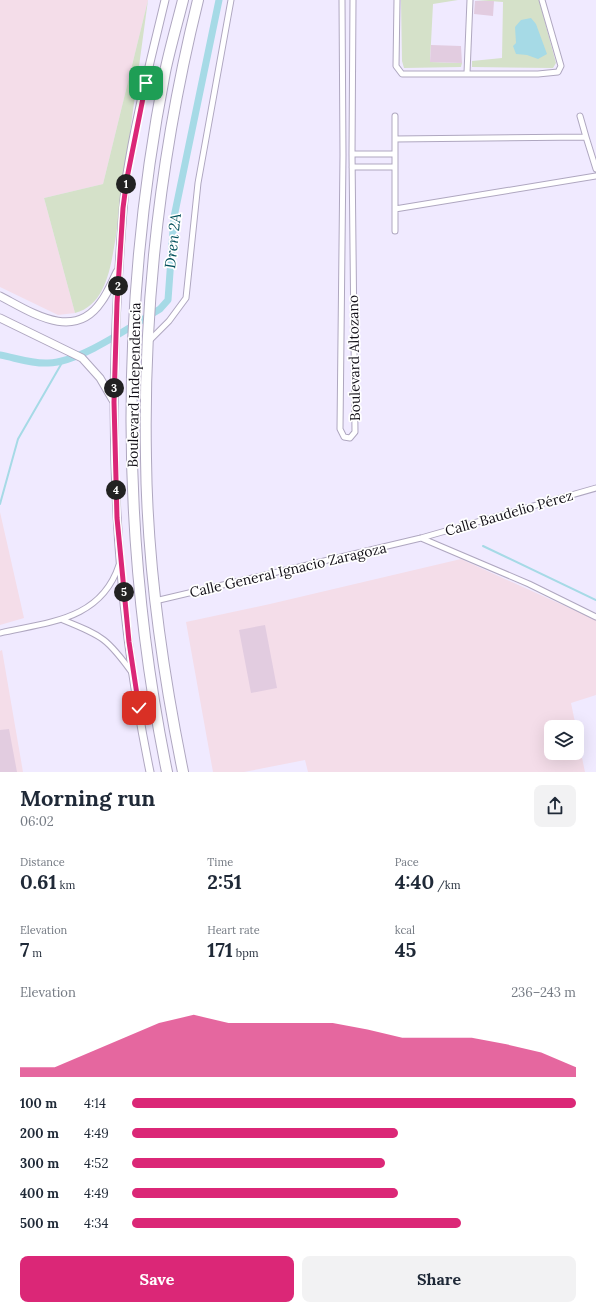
<!DOCTYPE html>
<html lang="en">
<head>
<meta charset="utf-8">
<style>
	body { margin:0; font-family:Lora,serif; background:#f2f2f3; color:#1f2937; height:100vh; display:flex; flex-direction:column; font-size:15px; white-space:nowrap }
	* { box-sizing:border-box; margin:0 }
	p { font-size:13px; color:#747a83 }
	.icon { flex:none; width:22px; height:22px; fill:none; stroke:currentColor; stroke-width:2; stroke-linecap:round; stroke-linejoin:round }
	.map { position:relative; height:772px; overflow:hidden }
	.drawer { display:flex; flex-direction:column; background:#fff; flex:1 }
	.drawer>* { flex:none }
	.buttons { position:absolute; left:544px; top:720px; display:grid; gap:8px }
	.buttons a { display:grid; place-items:center; width:40px; height:40px; border-radius:8px; background:#fff; box-shadow:0 4px 16px #0002; font-size:20px }
	.pin { position:absolute; display:grid; place-items:center; width:34px; height:34px; color:#fff; margin:-17px; border-radius:8px; box-shadow:0 2px 6px #0006 }
	.km { position:absolute; width:20px; height:20px; margin:-10px; border-radius:50%; background:#222; color:#fff; font-size:11px; line-height:20px; text-align:center }
	.round { display:grid; place-items:center; flex:none; width:42px; height:42px; border-radius:8px; background:#f2f2f3 }
	.head { display:flex; align-items:center; justify-content:space-between; height:68px; padding:0 20px }
	h1 { font-size:22px; font-weight:800; line-height:30px }
	.figures { display:grid; grid-template-columns:repeat(3,1fr); gap:6px; height:68px; padding:4px 20px }
	.figures div { display:grid; align-content:center }
	.figures b { font-size:20px; font-weight:800 }
	.figures small { font-size:11px; font-weight:400 }
	.figures p { font-size:11px }
	.chart { height:112px; padding:8px 20px }
	.chart p { display:flex; justify-content:space-between }
	.chart svg { width:100%; height:72px; margin-top:4px; fill:#db2777; opacity:.7 }
	.cta { display:flex; gap:8px; margin-top:auto; padding:8px 20px }
	.cta a { flex:1; height:46px; border-radius:8px; background:#db2777; color:#fff; font-size:16px; font-weight:800; line-height:46px; text-align:center }
	.cta a+a { background:#f2f2f3; color:#1f2937 }
	ul { padding:0 20px; list-style:none; font-size:13px }
	li { display:grid; grid-template-columns:64px 48px 1fr; align-items:center; height:30px }
	li i { height:10px; border-radius:5px; background:#db2777 }
	.map>svg:first-child { display:block }
	.industrial { fill:#f4dde9 }
	.green { fill:#d5e1c9 }
	.water { fill:#a6dae6 }
	.lines { fill:none; stroke-linecap:round; stroke-linejoin:round }
	.stream { stroke:#a6dae6; stroke-width:2 }
	.canal { stroke:#a6dae6; stroke-width:7 }
	.building { fill:#e2cce0 }
	.street-casing { stroke:#afa7c0; stroke-width:7 }
	.secondary-casing { stroke:#afa7c0; stroke-width:9 }
	.highway-casing { stroke:#afa7c0; stroke-width:12 }
	.street { stroke:#fff; stroke-width:5 }
	.secondary { stroke:#fff; stroke-width:7 }
	.highway { stroke:#fff; stroke-width:10 }
	.route-casing { stroke:#fff; stroke-width:8 }
	.route { stroke:#db2777; stroke-width:5 }
	.labels { text-anchor:middle; stroke-width:3.5; stroke-linejoin:round; paint-order:stroke }
	.street-label { font-size:14px; fill:#120f17; stroke:#fff }
	.water-label { font-size:15px; font-style:italic; fill:#004f5b; stroke:#fff }
</style>
</head>
<body>
<div class="map">
<svg width="596" height="772" viewBox="0 0 596 772">
	<rect width="100%" height="100%" fill="#f0eaff"/>
	<path class="industrial" d="M 0,0 L 148,0 L 103,184 L 44,198 L 75,313 L 58,315 L 0,287 Z
		M 0,512 L 24,618 L 0,625 Z
		M 461,559 L 596,620 L 596,695 L 571,703 L 576,727 L 551,727 L 551,753 L 577,753 L 577,734 L 585,772 L 308,772 L 305,760 L 244,772 L 213,772 L 186,622 L 270,604 Z
		M 2,650 L 23,772 L 0,772 L 0,651 Z"/>
	<path class="green" d="M 148,0 L 116,236 C 111,264 107,305 75,313 L 44,198 L 103,184 Z
		M 401,0 L 458,0 L 433,4 L 430,62 L 462,63 L 461,67 L 404,68 L 402,61 Z
		M 475,0 L 539,0 L 556,63 L 553,68 L 472,67 L 472,61 L 502,58 L 503,2 Z"/>
	<path class="water" d="M 531,18 L 536,24 L 547,54 L 538,59 L 527,55 L 516,54 L 513,46 L 516,43 L 515,27 L 521,20 Z"/>
	<g class="lines">
		<path class="stream" d="M 0,504 L 18,439 L 63,361
			M 483,546 L 596,600"/>
		<path class="canal" d="M 0,355 C 16,358 32,364 48,363 C 81,362 131,326 160,309 L 168,300 L 174,217 L 219,0"/>
	</g>
	<path class="building" d="M 475,1 L 494,1 L 493,16 L 474,14 Z
		M 431,45 L 461,46 L 462,63 L 430,62 Z
		M 265,625 L 277,688 L 251,693 L 239,630 Z
		M 9,729 L 17,772 L 0,772 L 0,730 Z"/>
	<g class="lines">
		<defs>
			<path id="street" d="M 342,0 L 343,155 L 340,429 L 344,437 L 350,438 L 355,432 L 352,154 L 353,0
				M 397,0 L 396,66 L 402,74 L 538,74 L 558,72 L 561,66 L 542,0
				M 467,73 L 470,0
				M 580,116 L 586,137
				M 395,139 L 395,116
				M 352,154 L 395,154
				M 352,167 L 395,167
				M 395,209 L 596,176
				M 395,231 L 395,139 L 586,137 L 596,169
				M 148,342 L 169,321 L 186,298 L 198,183 L 231,0
				M 421,538 L 529,584 L 596,617
				M 155,601 L 421,538 L 596,488
				M 63,620 C 103,636 108,639 133,674
				M 0,633 C 49,622 101,620 119,565"/>
			<path id="secondary" d="M 0,296 C 31,312 74,342 101,302 C 108,293 112,282 117,272
				M 0,318 L 82,358 L 100,378 L 114,402
				M 150,772 C 117,612 108,448 118,285 C 120,250 122,215 126,180 C 135,120 151,59 165,0"/>
			<path id="highway" d="M 167,772 C 120,541 120,303 165,72 C 170,48 177,24 183,0
				M 183,772 C 162,669 147,563 146,458 C 143,304 161,150 198,0"/>
		</defs>
		<use href="#street" class="street-casing"/>
		<use href="#secondary" class="secondary-casing"/>
		<use href="#highway" class="highway-casing"/>
		<use href="#street" class="street"/>
		<use href="#secondary" class="secondary"/>
		<use href="#highway" class="highway"/>
	</g>
	<g class="lines">
		<defs>
			<path id="route" d="M 139,708 L 129,642 L 117,518 L 114,402 L 117,303 L 123,208 L 127,178 L 146,83"/>
		</defs>
		<use href="#route" class="route-casing"/>
		<use href="#route" class="route"/>
	</g>
	<g class="labels">
		<g class="street-label">
			<text transform="translate(354 358) rotate(-91)" y="5">Boulevard Altozano</text>
			<text transform="translate(134 385) rotate(-89)" y="5">Boulevard Independencia</text>
			<text transform="translate(509 513) rotate(-16)" y="5">Calle Baudelio Pérez</text>
			<text transform="translate(288 570) rotate(-13)" y="5">Calle General Ignacio Zaragoza</text>
		</g>
		<g class="water-label">
			<text transform="translate(173 241) rotate(-84)" y="5">Dren 2A</text>
		</g>
	</g>
</svg>
<div class="buttons">
<a><svg class="icon" aria-label="layers" viewBox="0 0 24 24"><path d="M12 4l9 5-9 5-9-5zM3 14l9 5 9-5"/></svg></a>
</div>
<div class="pin" style="left:146px;top:83px;background:#1e9e55"><svg class="icon" aria-label="arrive" viewBox="0 0 24 24"><path d="M6 21V4h12l-3 4 3 4H6"/></svg></div>
<div class="pin" style="left:139px;top:708px;background:#d93025"><svg class="icon" aria-label="check" viewBox="0 0 24 24"><path d="M5 12l5 5 9-10"/></svg></div>
<b class="km" style="left:126px;top:184px">1</b>
<b class="km" style="left:118px;top:286px">2</b>
<b class="km" style="left:114px;top:388px">3</b>
<b class="km" style="left:116px;top:490px">4</b>
<b class="km" style="left:124px;top:592px">5</b>
</div>
<section class="drawer">
<div class="head"><div><h1>Morning run</h1><p>06:02</p></div><a class="round"><svg class="icon" aria-label="share" viewBox="0 0 24 24"><path d="M12 15V3M7 8l5-5 5 5M5 13v7h14v-7"/></svg></a></div>
<div class="figures">
<div><p>Distance</p><b>0.61<small> km</small></b></div>
<div><p>Time</p><b>2:51</b></div>
<div><p>Pace</p><b>4:40<small> /km</small></b></div>
</div>
<div class="figures">
<div><p>Elevation</p><b>7<small> m</small></b></div>
<div><p>Heart rate</p><b>171<small> bpm</small></b></div>
<div><p>kcal</p><b>45</b></div>
</div>
<div class="chart"><p><span>Elevation</span>236–243 m</p>
<svg viewBox="0 0 160 44" preserveAspectRatio="none"><path d="M0 44V38L10 38L20 29L30 20L40 11L50 6L60 11L70 11L80 11L90 11L100 15L110 20L120 20L130 20L140 24L150 29L160 38V44z"/></svg>
</div>
<ul>
<li><b>100 m</b>4:14<i style="width:100%"></i></li>
<li><b>200 m</b>4:49<i style="width:60%"></i></li>
<li><b>300 m</b>4:52<i style="width:57%"></i></li>
<li><b>400 m</b>4:49<i style="width:60%"></i></li>
<li><b>500 m</b>4:34<i style="width:74%"></i></li>
</ul>
<div class="cta"><a>Save</a><a>Share</a></div>
</section>
</body>
</html>
